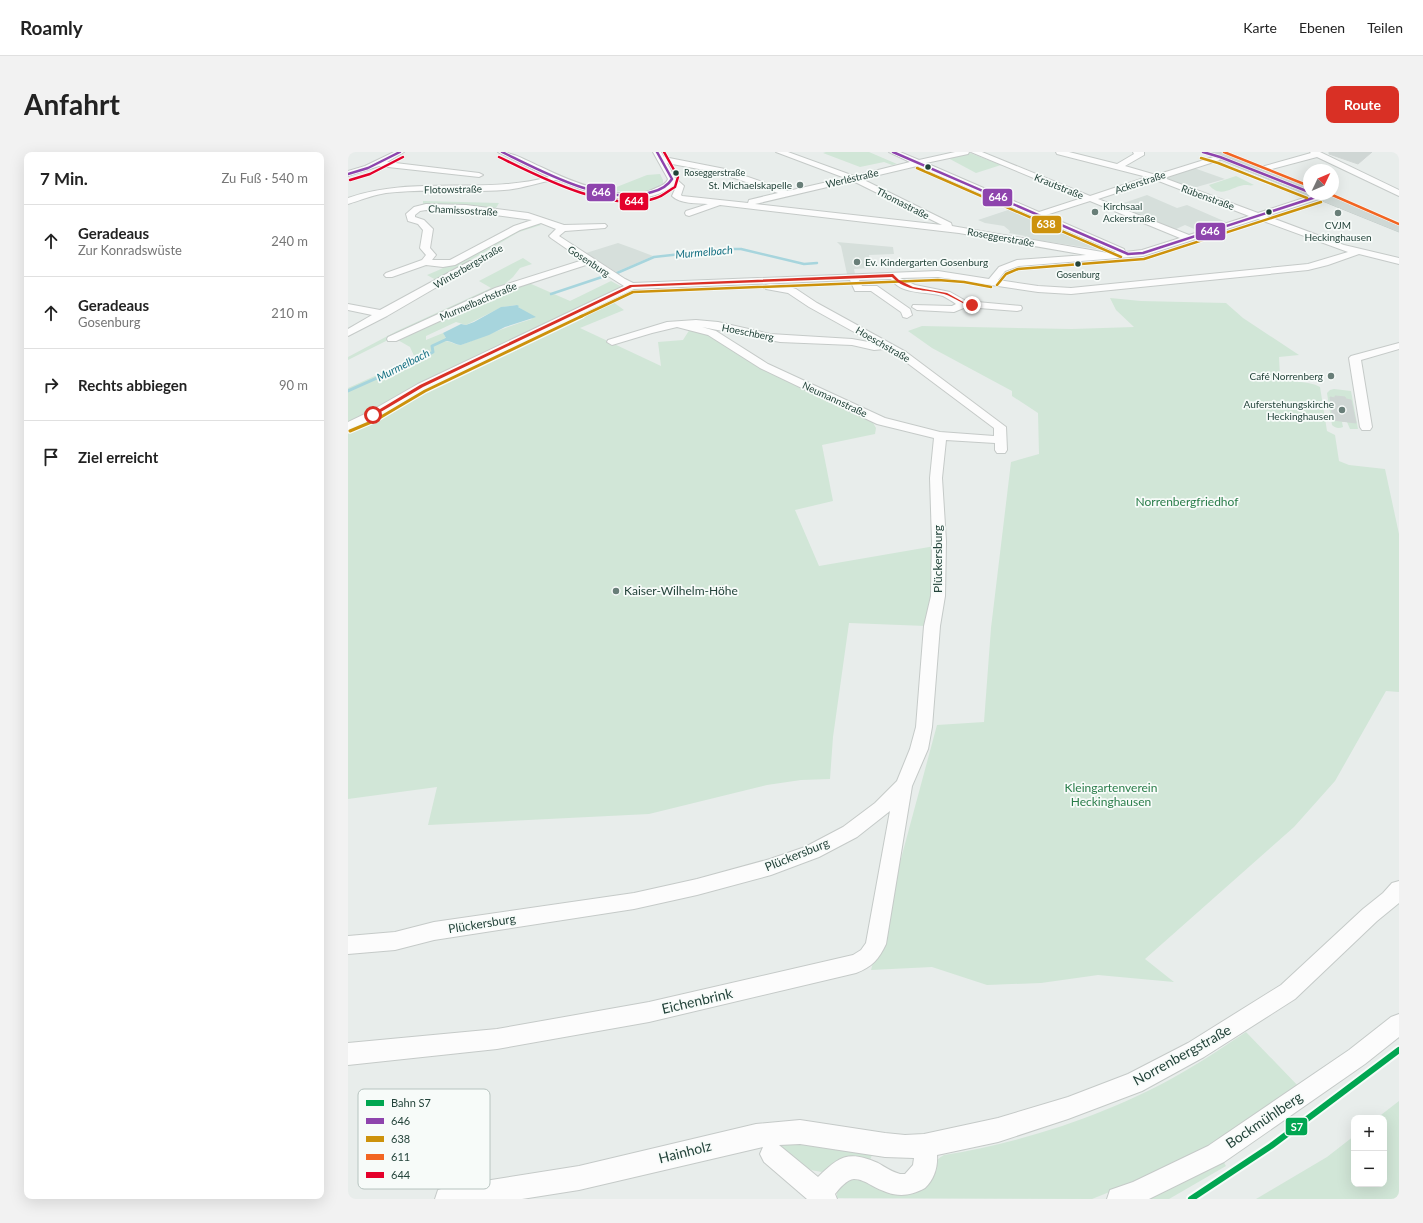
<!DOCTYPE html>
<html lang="de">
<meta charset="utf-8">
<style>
body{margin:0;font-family:Lato,sans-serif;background:#f2f2f2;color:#222}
.controls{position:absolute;right:12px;bottom:12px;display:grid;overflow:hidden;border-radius:8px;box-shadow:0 4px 16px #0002}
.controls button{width:36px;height:36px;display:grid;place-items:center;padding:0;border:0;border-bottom:1px solid #e0e0e0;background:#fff;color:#222;font:20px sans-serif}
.compass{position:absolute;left:955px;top:12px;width:36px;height:36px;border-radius:50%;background:#fff;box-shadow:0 4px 16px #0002;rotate:46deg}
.stop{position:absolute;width:12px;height:12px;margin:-9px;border:3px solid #d93025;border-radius:50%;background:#fff}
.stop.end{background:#d93025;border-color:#fff;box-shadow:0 1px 4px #0008}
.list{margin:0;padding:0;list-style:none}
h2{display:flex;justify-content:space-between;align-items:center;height:52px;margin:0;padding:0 16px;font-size:17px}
h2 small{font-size:13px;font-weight:400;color:#767676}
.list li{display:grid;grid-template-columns:26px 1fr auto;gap:12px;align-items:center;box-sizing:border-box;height:72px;padding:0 16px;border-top:1px solid #e0e0e0}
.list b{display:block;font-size:15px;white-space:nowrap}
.list p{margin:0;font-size:13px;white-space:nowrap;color:#767676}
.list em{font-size:13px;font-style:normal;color:#767676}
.icon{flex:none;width:22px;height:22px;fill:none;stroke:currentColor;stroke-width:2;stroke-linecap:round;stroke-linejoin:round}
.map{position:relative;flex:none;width:1051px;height:1047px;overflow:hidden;border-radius:8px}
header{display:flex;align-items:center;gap:24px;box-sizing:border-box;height:56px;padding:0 20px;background:#fff;border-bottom:1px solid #e0e0e0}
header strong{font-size:19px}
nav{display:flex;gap:22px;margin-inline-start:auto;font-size:14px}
.intro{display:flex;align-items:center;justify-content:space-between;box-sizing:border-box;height:96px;padding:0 24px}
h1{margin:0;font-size:28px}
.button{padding:10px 18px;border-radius:8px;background:#d93025;color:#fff;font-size:14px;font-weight:700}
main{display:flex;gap:24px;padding:0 24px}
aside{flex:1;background:#fff;border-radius:8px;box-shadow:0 4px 16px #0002}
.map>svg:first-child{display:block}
.built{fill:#d6dfdb}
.green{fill:#d1e6d7;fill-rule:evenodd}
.water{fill:#a7d5dd}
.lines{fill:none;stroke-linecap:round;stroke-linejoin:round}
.stream-far1{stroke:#a7d5dd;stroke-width:2.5}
.stream{stroke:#a7d5dd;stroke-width:3}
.building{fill:#cfd6d4;stroke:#d0d6d4}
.minor-casing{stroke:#c5cac8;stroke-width:2}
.major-casing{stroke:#c3ccc9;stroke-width:1}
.minor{fill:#fcfcfc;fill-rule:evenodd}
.major{fill:#cfd8d5;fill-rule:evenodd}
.bus-1-casing{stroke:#f7fbf9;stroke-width:4}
.bus-2-far1-casing{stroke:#f7fbf9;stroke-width:4}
.bus-2-casing{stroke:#f7fbf9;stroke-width:5.5}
.bus-3-casing{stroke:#f7fbf9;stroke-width:4}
.bus-4-casing{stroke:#f7fbf9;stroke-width:4}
.bus-1{stroke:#8e44ad;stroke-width:2.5}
.bus-2-far1{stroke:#cd920c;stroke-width:2.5}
.bus-2{stroke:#cd920c;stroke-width:3}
.bus-3{stroke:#f26522;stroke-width:2.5}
.bus-4{stroke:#e4002b;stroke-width:2.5}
.rail-1-casing{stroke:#f7fbf9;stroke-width:10}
.rail-1{stroke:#00a651;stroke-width:6}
.route{fill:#d93025}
.bus-dot{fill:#23433a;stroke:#f7fbf9;stroke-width:1.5}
.poi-dot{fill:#687e78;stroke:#f7fbf9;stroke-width:1.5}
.labels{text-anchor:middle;stroke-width:3.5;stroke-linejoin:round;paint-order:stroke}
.far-bus-label{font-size:9px;fill:#23433a;stroke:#f7fbf9;text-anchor:start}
.far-street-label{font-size:10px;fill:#23433a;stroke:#f7fbf9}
.far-poi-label{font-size:10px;fill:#23433a;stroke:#f7fbf9;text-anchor:end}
.far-water-label{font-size:11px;font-style:italic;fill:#187284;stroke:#f7fbf9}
.park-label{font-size:12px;fill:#2a7d4a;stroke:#f7fbf9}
.street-label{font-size:12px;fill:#23433a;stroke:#f7fbf9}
.poi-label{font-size:12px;fill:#23433a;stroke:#f7fbf9;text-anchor:start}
.near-street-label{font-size:14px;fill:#23433a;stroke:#f7fbf9}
.key{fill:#f7fbf9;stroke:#b7c4c0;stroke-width:1}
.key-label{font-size:11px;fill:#23433a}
.line-badge{stroke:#f7fbf9;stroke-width:1.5}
.badge-label{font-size:11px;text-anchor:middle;font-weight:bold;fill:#fff}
</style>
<header>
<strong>Roamly</strong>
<nav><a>Karte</a><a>Ebenen</a><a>Teilen</a></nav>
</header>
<div class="intro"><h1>Anfahrt</h1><a class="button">Route</a></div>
<main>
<aside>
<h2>7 Min.<small>Zu Fuß · 540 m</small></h2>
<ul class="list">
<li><svg class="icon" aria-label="ahead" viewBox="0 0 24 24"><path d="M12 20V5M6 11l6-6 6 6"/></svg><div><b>Geradeaus</b><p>Zur Konradswüste</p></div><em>240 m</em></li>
<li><svg class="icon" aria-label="ahead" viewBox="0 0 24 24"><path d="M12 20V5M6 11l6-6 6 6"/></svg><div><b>Geradeaus</b><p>Gosenburg</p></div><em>210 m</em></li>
<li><svg class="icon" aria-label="right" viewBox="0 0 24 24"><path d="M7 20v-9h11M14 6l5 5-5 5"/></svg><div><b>Rechts abbiegen</b></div><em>90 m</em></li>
<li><svg class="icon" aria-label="arrive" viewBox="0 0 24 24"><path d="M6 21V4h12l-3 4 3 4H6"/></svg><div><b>Ziel erreicht</b></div></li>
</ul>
</aside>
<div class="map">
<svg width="1051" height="1047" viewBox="0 0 1051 1047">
<rect width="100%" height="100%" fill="#e8edeb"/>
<!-- built -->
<g class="built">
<polygon points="846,16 877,27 845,36 816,26"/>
<polygon points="799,43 829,56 839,53 878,70 851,79 837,73 826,78 767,54"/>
<polygon points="666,56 760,98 761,99 676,86 677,84 661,81 662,79 656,74 637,71 630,68"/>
<polygon points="489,90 545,95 546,102 521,103 523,116 506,117 507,122 499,122 493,94"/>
<polygon points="270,91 284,96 305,104 268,120 238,101"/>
</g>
<!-- green -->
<g class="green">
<polygon points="478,0 521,0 549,12 544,13 536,10 512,15 475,1"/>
<polygon points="622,1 653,13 628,21 600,6"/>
<path d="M312,22L315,28V31C301,44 278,40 261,38L299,23Z"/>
<path d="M888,24L906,33C902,34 900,33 896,33C883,35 873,47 861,33Z"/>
<polygon points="75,49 151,51 148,56 75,54"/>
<path d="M190,71L193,73L171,80L88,128L79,123C117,108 151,84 190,71Z"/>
<polygon points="175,106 184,112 172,116 165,125 153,135 48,184 0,208 0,205 49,179 143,136 131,129"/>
<path d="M263,129L274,135L261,147L276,158L232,176L313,214L310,190L335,188L342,177L360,182L524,269L528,276L527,282L474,293L485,349L447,358L471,414L587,394L585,433L578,474L501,471L485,585L482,627L453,628L419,633L301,662L80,673L89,635L0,647V236L67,206L62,195L48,187L153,139L181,131L222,149ZM169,153L170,155L178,160L184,167C160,174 137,184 113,193C107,193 103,189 96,189L98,186L95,181L78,188V184L108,170L118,173L154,155Z"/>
<path d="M762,146L793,149L878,151L895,166L951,203L931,205L932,225C945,232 960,228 972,235L979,279L987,283L991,309L1001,313L1037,317L1051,382V540L1038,539L987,629L946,675L797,807L826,830L750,823L693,831L639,833L584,815L523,818L589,573L636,570L643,476L663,310L691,302L690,261L664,244V239L584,196L560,179L574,174L724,177L786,175L768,158Z"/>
<path d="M986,237L1003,239L1010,277H1002L999,270H994L995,275C991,277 987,276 984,273L979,241L982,238Z"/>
<path d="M898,880L953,937L849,1002L789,1029L744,1047L489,1046V1033L509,1025C531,1039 562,1047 578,1027C583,1017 585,1009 596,1003C678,990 769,960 842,916C861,905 879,892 898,880Z"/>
<polygon points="1051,949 1051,1047 908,1047 979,1005 1006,984 1006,1032 1036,1032 1036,966 1029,966"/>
<path d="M444,988L525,1000L521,1011C498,1002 493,1003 474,1020C450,1017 437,1004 420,989Z"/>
<polygon points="875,1009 878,1014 821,1047 789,1047"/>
</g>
<!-- water -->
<path class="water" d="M169,153L171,154L170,155L188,165L157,175L141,183L113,193C106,193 103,188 95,189L98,186L95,181L113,172L118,173L126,170L153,155Z"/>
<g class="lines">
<!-- stream-far1 -->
<g class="stream-far1">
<polyline points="269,121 306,105 378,97 393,97 456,112 469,111"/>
<polyline points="203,142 254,125"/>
</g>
<!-- stream -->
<polyline class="stream" points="0,239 76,205 85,200 84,194 99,187"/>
</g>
<!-- building -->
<g class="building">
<polygon points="981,0 1024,0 1010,12 981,2"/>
<polygon points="987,244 997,245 998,247 1003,248 1008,271 985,268 982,245 987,246"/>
</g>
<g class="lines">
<!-- minor casing -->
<g class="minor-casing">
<g id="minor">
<polygon points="46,0 56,0 39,10 131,21 135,23 131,25 31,14 0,24 0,19 17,14"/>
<path d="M150,0C166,0 179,9 193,15C222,29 277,53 308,36C313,34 318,32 320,27L305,0H313L316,5L377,17L440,39L497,26L428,0H440L506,24L562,10L541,0H552L571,8L607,0H621L620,2L578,11L691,60L734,46L623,0H634L742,44L799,25L709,2L708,0H721L769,12L786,2L785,0H796V3L777,14L808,23L872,3L876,5L875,7L816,26L910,61L968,42H974L975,44L974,46L919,64L996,93L1051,106V112L1011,102L980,113L960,118L723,142L690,140L590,125L552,126L567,133L602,140L618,149L673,154L674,156L673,158L669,159L618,155L606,160L569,158L564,155L565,153L604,154L608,152C604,149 599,146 595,144C578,139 553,143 543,127L511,128L514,134H529L562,157L564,163L559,166L555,165L553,160L523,139H507L502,128L286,137L78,236L29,266L0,278V270L21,260L70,232L276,134L241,112L155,140L48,189H40L39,187L40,185L147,136L235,108L203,86L201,84L208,77L193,71L172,78L107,113L95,115L78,113L44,125H38L36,123L38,121L74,108L78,103L72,96L75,78L70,72L60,69L58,62L66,55L78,52L118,53L180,61L216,73L257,72L259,74L257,76L217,79L211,84L277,127L285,131L590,119L641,127L651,115L669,108L738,103L611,81L372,53L341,64L338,63L337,61L338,59L360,52C349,51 332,52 324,44L328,35L326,33C300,54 262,47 233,37C226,35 214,28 207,28C190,30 174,37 156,38C117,41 77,36 38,41C25,43 13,48 0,52V46C66,23 134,43 201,25ZM319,11L372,21L430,41L401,48L400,51L334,44L333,43L336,34L327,26ZM569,14L768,100L760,101L604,74L603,71L514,27ZM808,28L901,64L841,83L750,47ZM505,29L594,73L407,52ZM742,49L832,86L794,98L777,100L776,97L698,63ZM78,58L118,59L184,68L166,74L102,108H84L88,103L82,96L85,77L76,68L67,65V63L72,59ZM910,67L1000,100L960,112L723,136L690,134L650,128L657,119L671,114L795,104Z"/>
<polygon points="962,0 972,0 1051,38 1051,44 969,5 909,21 905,19 906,17 963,1"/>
<polygon points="122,109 125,110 127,112 125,114 39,164 0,184 0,177 24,163 0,158 0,152 32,158"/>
<path d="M422,132L436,133L448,137L469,151L558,200L658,275L659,298L657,301H649L647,298V291L598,288L594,326L598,389L597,444L592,474L584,575L580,597L564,634L538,792C531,807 524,815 508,821L301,870L149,897L0,913V891L149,877L301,850L505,803L513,798L518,791L542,659L509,685L471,705L423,723L349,743L286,757L86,788L47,798L0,802V784L47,780L86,770L286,741L349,727L422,707L457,695L495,675L527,651L549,629L562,597L568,575L576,474L583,444L584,389L582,326L586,286L529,272L412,216L360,183L329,175L304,181L264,193L259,190L260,188L319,170L348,168L370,170L422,182L504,187L526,191L461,155L440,141L418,137L417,135L418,133ZM354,175L432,190L504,193L526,198L536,197L550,204L646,276V284L592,280L537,266L420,212L368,179Z"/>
<polygon points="1051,191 1051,197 1013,208 1024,275 1022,278 1014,278 1012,275 1001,206 1003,204"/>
<path d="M1051,729V751L1029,769L947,847L856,905L794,939L720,967L650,990L589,1003C590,1015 586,1028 577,1036C557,1047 543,1044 523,1033C518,1030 512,1027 506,1027C499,1027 491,1037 487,1042L489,1047H459L416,1010L412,1002L415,995L231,1038L174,1047H87L90,1038L99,1035L231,1014L408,972L452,968L537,981L557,983L576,982L650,966L720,945L780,922L840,891L933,833L1015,757L1035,741L1044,731ZM452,992L537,1005L566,1006L565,1013L557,1022H552C544,1020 537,1015 530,1011C501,998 491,1004 470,1025L431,993Z"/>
<polygon points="1051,862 1051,885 1017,912 876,1010 801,1047 759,1047 762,1038 785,1030 860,994 1001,898 1043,865"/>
</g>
</g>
<!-- major casing -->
<g class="major-casing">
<polygon id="major" points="857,0 871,0 961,36 961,42 976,42 1051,72 1051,80 858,2"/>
</g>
<!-- minor -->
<use href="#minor" class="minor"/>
<!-- major -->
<use href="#major" class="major"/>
<!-- bus-1 casing -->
<g class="bus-1-casing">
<g id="bus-1">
<path d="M154,0C195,20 258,55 304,40C312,38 319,35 324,27L309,0"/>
<polyline points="545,0 780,102 795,101 971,44"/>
<polyline points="855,0 872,5 961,40"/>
<polyline points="0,22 20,16 52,0"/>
</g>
</g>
<!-- bus-2-far1 casing -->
<g class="bus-2-far1-casing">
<g id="bus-2-far1">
<polyline points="853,6 870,11 959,46"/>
<polyline points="569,16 773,105"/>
<polyline points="649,133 658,122 670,117 796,107 973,50"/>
<polyline points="232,165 285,140 590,128 616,130 643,135"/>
</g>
</g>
<!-- bus-2 casing -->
<g class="bus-2-casing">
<polyline id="bus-2" points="2,279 28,268 77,239 234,164"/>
</g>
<!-- bus-3 casing -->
<g class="bus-3-casing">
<g id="bus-3">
<polyline points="876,0 961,34"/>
<polyline points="982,42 1051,72"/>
</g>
</g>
<!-- bus-4 casing -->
<g class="bus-4-casing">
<g id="bus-4">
<path d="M151,5C192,25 262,62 308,46C315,44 321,38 327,35L330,25L316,0"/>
<polyline points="2,28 22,22 55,5"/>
</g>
</g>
<!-- bus-1 -->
<use href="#bus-1" class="bus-1"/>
<!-- bus-2-far1 -->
<use href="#bus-2-far1" class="bus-2-far1"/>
<!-- bus-2 -->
<use href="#bus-2" class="bus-2"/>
<!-- bus-3 -->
<use href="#bus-3" class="bus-3"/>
<!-- bus-4 -->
<use href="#bus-4" class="bus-4"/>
<!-- rail-1 casing -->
<g class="rail-1-casing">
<polyline id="rail-1" points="843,1047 923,994 1051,898"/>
</g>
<!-- rail-1 -->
<use href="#rail-1" class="rail-1"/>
</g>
<!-- route -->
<path class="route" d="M545,122L551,128L565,135L599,141L617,151L626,153L624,155C614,152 606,145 596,142C577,137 558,140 544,125L284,135L75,235L26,264L22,263L72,233L282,133Z"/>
<!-- markers -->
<g class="bus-dot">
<circle cx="580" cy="15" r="3.5"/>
<circle cx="328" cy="21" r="3.5"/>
<circle cx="921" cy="60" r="3.5"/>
<circle cx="730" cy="112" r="3.5"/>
</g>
<g class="poi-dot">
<circle cx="452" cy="33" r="4"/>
<circle cx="747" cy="60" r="4"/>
<circle cx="990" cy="61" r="4"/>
<circle cx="509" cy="110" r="4"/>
<circle cx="983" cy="224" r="4"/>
<circle cx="994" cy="258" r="4"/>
<circle cx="268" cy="439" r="4"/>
</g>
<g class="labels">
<!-- far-bus labels -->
<g class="far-bus-label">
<text x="336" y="24">Roseggerstraße</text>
<text x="730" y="126" text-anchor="middle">Gosenburg</text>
</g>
<!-- far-street labels -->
<g class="far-street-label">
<text transform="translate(504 26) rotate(-13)" y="4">Werléstraße</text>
<text transform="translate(792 30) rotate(-18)" y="4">Ackerstraße</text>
<text transform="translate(711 34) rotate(22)" y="4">Krautstraße</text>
<text transform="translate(105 37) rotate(-1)" y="4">Flotowstraße</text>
<text transform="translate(860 45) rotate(20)" y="4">Rübenstraße</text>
<text transform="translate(555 51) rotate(27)" y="4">Thomastraße</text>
<text transform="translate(115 58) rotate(3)" y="4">Chamissostraße</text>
<text transform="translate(653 85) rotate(10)" y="4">Roseggerstraße</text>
<text transform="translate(241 109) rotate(33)" y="4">Gosenburg</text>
<text transform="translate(120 114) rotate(-30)" y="4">Winterbergstraße</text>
<text transform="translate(130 149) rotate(-23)" y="4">Murmelbachstraße</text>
<text transform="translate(400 180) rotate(11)" y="4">Hoeschberg</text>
<text transform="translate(535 192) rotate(30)" y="4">Hoeschstraße</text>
<text transform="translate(487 247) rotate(25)" y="4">Neumannstraße</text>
</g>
<!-- far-poi labels -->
<g class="far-poi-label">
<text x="444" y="37">St. Michaelskapelle</text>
<text x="755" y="58" text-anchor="start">Kirchsaal<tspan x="755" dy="12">Ackerstraße</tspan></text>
<text x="990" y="77" text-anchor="middle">CVJM<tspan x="990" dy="12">Heckinghausen</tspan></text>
<text x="517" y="114" text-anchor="start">Ev. Kindergarten Gosenburg</text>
<text x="975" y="228">Café Norrenberg</text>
<text x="986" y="256">Auferstehungskirche<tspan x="986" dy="12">Heckinghausen</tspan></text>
</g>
<!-- far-water labels -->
<g class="far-water-label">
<text transform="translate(356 100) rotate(-5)" y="4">Murmelbach</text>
<text transform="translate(55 213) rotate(-27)" y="4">Murmelbach</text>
</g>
<!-- park labels -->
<g class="park-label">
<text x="839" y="354">Norrenbergfriedhof</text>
<text x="763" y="640">Kleingartenverein<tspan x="763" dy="14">Heckinghausen</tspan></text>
</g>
<!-- street labels -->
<g class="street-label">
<text transform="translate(590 407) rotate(-90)" y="4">Plückersburg</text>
<text transform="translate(449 703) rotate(-22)" y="4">Plückersburg</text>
<text transform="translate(134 772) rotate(-9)" y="4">Plückersburg</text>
</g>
<!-- poi labels -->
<g class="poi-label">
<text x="276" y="443">Kaiser-Wilhelm-Höhe</text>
</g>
<!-- near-street labels -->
<g class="near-street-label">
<text transform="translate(349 849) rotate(-13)" y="5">Eichenbrink</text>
<text transform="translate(834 903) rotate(-29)" y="5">Norrenbergstraße</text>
<text transform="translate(916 968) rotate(-34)" y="5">Bockmühlberg</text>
<text transform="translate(337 1000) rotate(-14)" y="5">Hainholz</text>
</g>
</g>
<!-- legend -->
<rect x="10" y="937" width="132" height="100" rx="6" class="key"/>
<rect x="18" y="948" width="18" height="6" fill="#00a651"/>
<rect x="18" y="966" width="18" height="6" fill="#8e44ad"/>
<rect x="18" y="984" width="18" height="6" fill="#cd920c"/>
<rect x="18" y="1002" width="18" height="6" fill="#f26522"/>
<rect x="18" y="1020" width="18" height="6" fill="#e4002b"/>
<g class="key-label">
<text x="43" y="955">Bahn S7</text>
<text x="43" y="973">646</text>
<text x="43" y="991">638</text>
<text x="43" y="1009">611</text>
<text x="43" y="1027">644</text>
</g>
<g class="line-badge">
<rect x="238" y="31" width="30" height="19" rx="4" fill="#8e44ad"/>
<rect x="634" y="36" width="31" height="19" rx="4" fill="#8e44ad"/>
<rect x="271" y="40" width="30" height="19" rx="4" fill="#e4002b"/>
<rect x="683" y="63" width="31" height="19" rx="4" fill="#cd920c"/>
<rect x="847" y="70" width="31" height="19" rx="4" fill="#8e44ad"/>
<rect x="937" y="965" width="23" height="19" rx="4" fill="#00a651"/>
</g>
<g class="badge-label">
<text x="253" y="44">646</text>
<text x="650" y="49">646</text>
<text x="286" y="53">644</text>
<text x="698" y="76">638</text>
<text x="862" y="83">646</text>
<text x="949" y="979">S7</text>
</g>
</svg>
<div class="controls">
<button>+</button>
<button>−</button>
</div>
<svg class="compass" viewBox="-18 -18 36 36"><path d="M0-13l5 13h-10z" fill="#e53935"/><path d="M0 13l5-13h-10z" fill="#767676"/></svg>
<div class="stop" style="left:25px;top:263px"></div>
<div class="stop end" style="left:624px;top:153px"></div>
</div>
</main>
